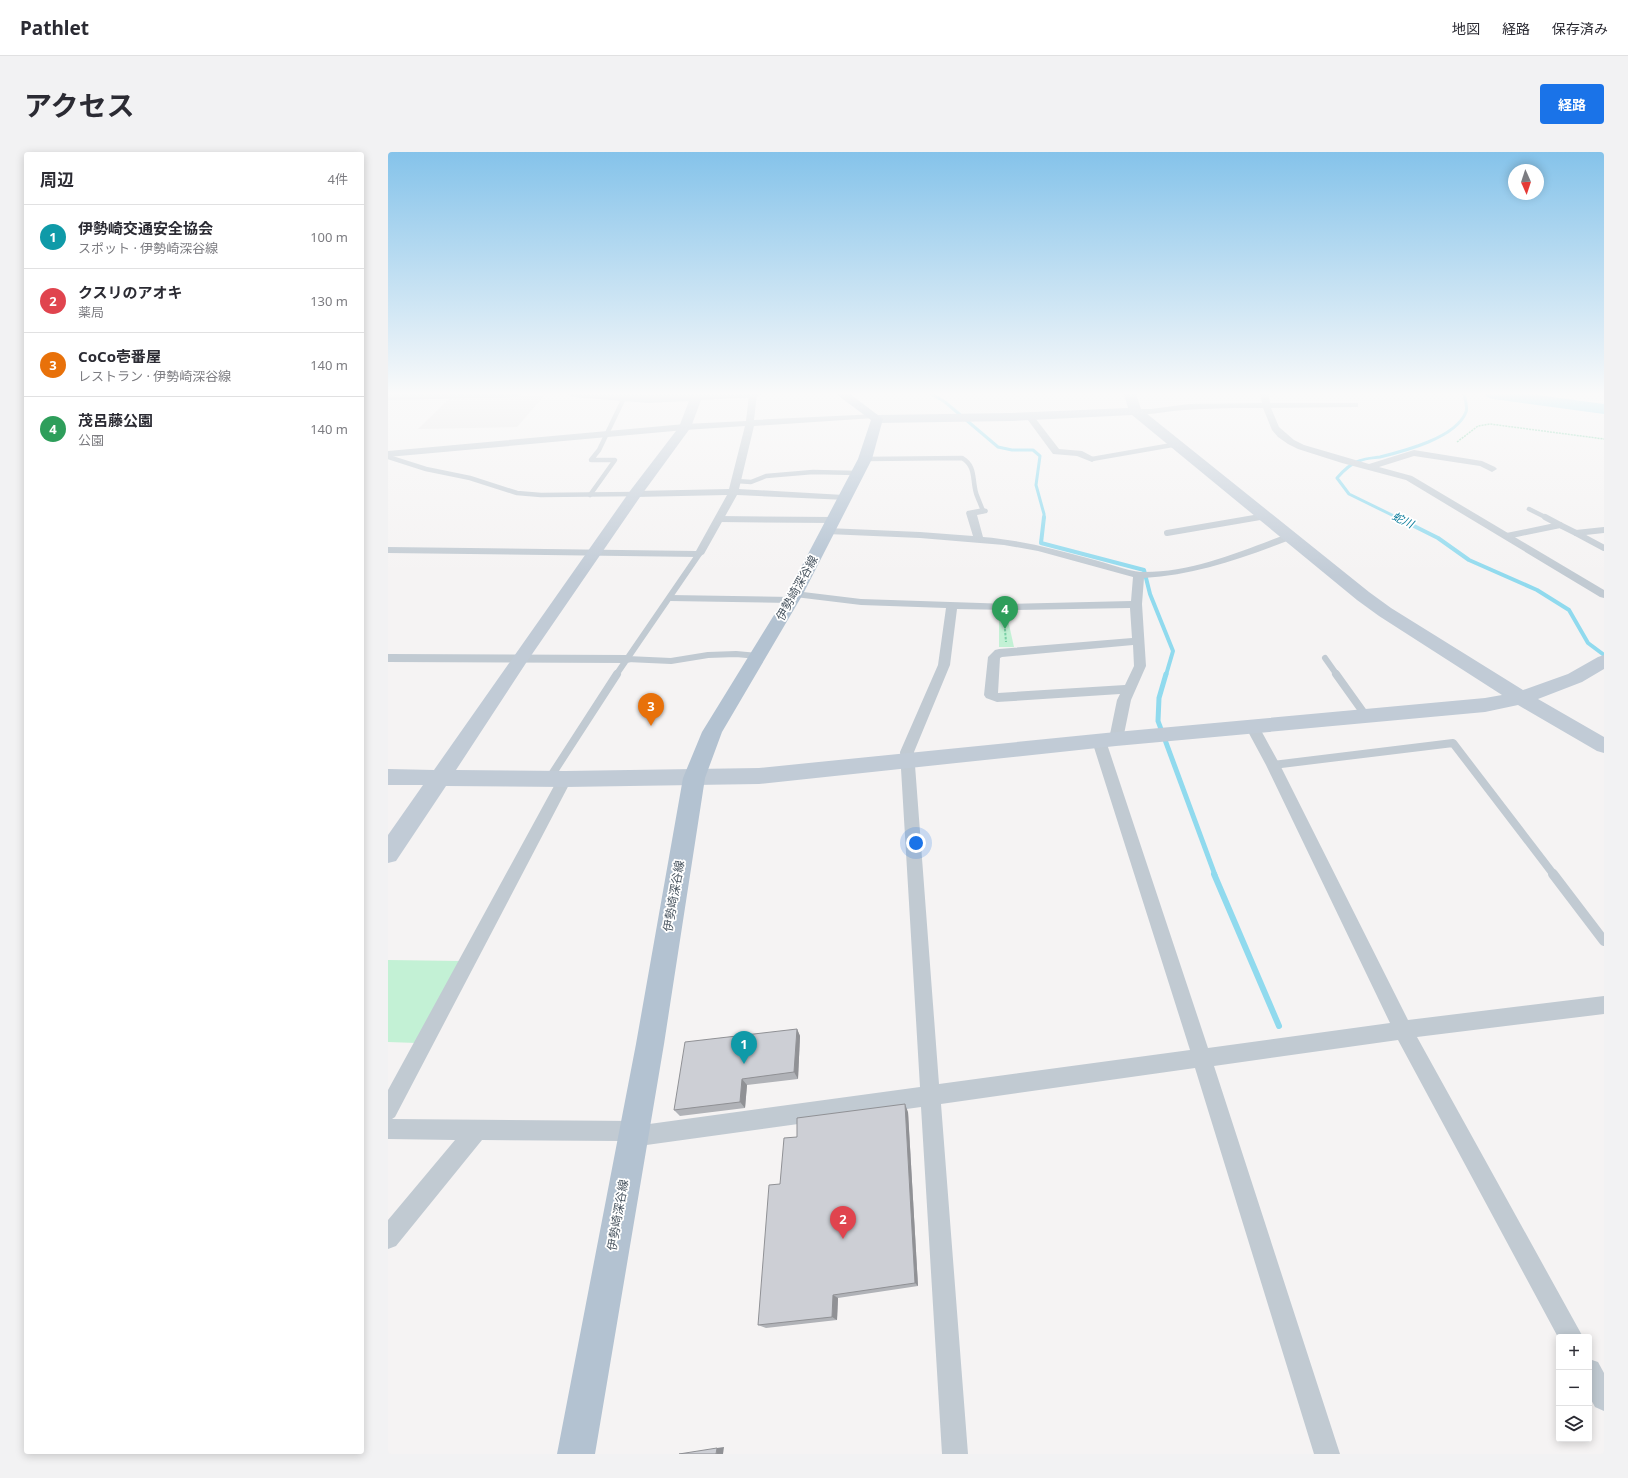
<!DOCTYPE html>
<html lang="ja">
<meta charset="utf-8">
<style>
body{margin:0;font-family:"Noto Sans","Noto Sans JP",sans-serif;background:#f2f2f3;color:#2b2b33}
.controls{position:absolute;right:12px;bottom:12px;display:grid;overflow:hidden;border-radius:4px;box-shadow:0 2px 10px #0003}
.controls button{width:36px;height:36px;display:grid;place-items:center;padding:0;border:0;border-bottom:1px solid #e1e1e2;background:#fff;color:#2b2b33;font:20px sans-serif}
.compass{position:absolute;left:1120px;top:12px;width:36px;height:36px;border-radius:50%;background:#fff;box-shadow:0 2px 10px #0003;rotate:177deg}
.you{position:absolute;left:528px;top:691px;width:14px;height:14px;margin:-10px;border:3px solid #fff;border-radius:50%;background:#1a73e8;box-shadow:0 0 0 6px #1a73e833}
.badge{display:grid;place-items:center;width:26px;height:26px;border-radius:50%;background:#1a73e8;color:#fff;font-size:13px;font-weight:700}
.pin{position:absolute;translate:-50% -33px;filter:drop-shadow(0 1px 2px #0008)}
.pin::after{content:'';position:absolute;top:21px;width:14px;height:12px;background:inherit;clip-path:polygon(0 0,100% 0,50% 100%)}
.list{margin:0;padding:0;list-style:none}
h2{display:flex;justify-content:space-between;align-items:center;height:52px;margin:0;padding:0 16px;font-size:17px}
h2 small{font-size:13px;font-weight:400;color:#7c7c81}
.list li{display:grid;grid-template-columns:26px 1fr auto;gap:12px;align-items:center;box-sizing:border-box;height:64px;padding:0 16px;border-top:1px solid #e1e1e2}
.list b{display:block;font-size:15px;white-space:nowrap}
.list p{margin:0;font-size:13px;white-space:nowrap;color:#7c7c81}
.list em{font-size:13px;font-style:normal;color:#7c7c81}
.icon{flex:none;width:22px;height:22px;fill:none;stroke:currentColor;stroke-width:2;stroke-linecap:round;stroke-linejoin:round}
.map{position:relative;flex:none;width:1216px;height:1302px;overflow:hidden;border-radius:4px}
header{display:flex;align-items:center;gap:24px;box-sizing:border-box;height:56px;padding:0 20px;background:#fff;border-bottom:1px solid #e1e1e2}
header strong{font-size:19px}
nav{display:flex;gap:22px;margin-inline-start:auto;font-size:14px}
.intro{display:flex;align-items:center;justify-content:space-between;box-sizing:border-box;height:96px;padding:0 24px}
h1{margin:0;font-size:28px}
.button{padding:10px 18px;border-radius:4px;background:#1a73e8;color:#fff;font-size:14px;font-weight:700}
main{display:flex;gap:24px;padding:0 24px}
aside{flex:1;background:#fff;border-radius:4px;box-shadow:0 2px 10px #0003}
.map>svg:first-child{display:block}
.education{fill:#e6e4e5}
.green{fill:#c3f1d5}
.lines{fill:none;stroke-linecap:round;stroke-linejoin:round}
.stream-far3{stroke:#90daee;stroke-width:3}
.stream-far2{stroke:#90daee;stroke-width:4}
.stream-far1{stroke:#90daee;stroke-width:5}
.stream{stroke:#90daee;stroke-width:6}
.river{fill:#90daee;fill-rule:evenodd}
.path-far1{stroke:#7ad0a6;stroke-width:1.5;stroke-dasharray:2 1;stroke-linecap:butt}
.path{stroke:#7ad0a6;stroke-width:2;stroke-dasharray:2.5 1.5;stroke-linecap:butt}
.lane-far3{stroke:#c1cad2;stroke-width:4.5}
.lane-far2{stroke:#c1cad2;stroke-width:6}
.lane-far1{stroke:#c1cad2;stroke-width:8}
.lane{stroke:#c1cad2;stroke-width:10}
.street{fill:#c1cad2;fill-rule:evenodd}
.secondary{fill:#c1cbd6;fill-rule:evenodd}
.primary{fill:#b3c2d1;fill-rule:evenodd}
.wall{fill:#b0b2b7}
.shaded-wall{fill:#909195}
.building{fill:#cdcfd5;stroke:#909195}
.labels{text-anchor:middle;stroke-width:3.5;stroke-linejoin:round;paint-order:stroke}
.far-water-label{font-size:11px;font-style:italic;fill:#0c7c9b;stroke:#fff}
.street-label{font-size:12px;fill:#4a5661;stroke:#fff}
</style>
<header>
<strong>Pathlet</strong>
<nav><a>地図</a><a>経路</a><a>保存済み</a></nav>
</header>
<div class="intro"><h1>アクセス</h1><a class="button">経路</a></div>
<main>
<aside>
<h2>周辺<small>4件</small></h2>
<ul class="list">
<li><span class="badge" style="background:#0f9aa8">1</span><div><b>伊勢崎交通安全協会</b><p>スポット · 伊勢崎深谷線</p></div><em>100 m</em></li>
<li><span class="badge" style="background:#e0444e">2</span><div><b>クスリのアオキ</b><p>薬局</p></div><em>130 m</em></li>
<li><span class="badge" style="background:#e8710a">3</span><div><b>CoCo壱番屋</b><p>レストラン · 伊勢崎深谷線</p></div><em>140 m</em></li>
<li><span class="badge" style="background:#2e9e5b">4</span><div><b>茂呂藤公園</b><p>公園</p></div><em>140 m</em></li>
</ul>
</aside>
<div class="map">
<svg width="1216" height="1302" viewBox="0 0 1216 1302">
<rect width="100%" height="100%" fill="#f5f3f3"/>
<!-- education -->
<polygon class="education" points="156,244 129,275 30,277 62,246"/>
<!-- green -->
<g class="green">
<polygon points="611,458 618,459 626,495 611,495"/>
<polygon points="0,808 73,809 29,891 0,890"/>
</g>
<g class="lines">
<!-- stream-far3 -->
<g class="stream-far3">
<polyline points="544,242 557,250 610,295 624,298 645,298 652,304 648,333 656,362 656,366"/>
<path d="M1010,366L961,342L949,326C955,319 962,312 971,309C978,306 985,306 992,305C1016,299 1068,286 1078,260C1080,255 1077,248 1076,242"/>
</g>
<!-- stream-far2 -->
<g class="stream-far2">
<polyline points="656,365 653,391 756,418 762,442 785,499 778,523"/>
<polyline points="1008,365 1050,386 1081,408 1149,438 1181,458 1200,491 1216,503"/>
</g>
<!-- stream-far1 -->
<polyline class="stream-far1" points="778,522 771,546 770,569 827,723"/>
<!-- stream -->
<polyline class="stream" points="826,722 891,874"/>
<!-- river -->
<polygon class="river" points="1097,242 1142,242 1216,252 1216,262 1105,247 1099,245"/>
<!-- path-far1 -->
<polyline class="path-far1" points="1069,290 1090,274 1102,272 1216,287"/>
<!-- path -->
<polyline class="path" points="616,465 618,490"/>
<!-- lane-far3 -->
<g class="lane-far3">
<polyline points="0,305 38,317 82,326 129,341 153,343 247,342"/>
<path d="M477,307L574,306C588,314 584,327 588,341C590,347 593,353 595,359"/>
<polyline points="704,307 790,292"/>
<polyline points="348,329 363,330 378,324 425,320 469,321"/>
<polyline points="202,343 227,308 203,308 211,298 236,246"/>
<polyline points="1141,357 1159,366"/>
<polyline points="866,366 878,364"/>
</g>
<!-- lane-far2 -->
<g class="lane-far2">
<polyline points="1157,365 1172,373"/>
<polyline points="331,367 445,368"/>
<polyline points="779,381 872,365"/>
<polyline points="1188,381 1216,396"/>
<polyline points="1119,384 1172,373 1188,381 1216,378"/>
<polyline points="282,446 404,448"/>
<polyline points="937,506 949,523"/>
<polyline points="239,507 283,509 320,503 348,502 370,504"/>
<polyline points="228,523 311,402"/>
</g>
<!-- lane-far1 -->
<g class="lane-far1">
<polyline points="948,522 978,564"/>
<polyline points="885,613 1065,591 1166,723"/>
<polyline points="161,627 229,522"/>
</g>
<!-- lane -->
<polyline class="lane" points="1165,722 1216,789"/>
<!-- street -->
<g class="street">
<polygon points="361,242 369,242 366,268 489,262 490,264 489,266 486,266 366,274 351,337 456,343 461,346 459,348 349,343 316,402 311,405 0,401 0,395 308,399 339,343 247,345 242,342 247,339 341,337 357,274 297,278 0,305 0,299 297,272 358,269"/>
<path d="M872,242H880L882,251H970V255H967L883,256L891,275L906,288L916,293L981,312L1026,298L1094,309L1107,315L1109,317L1104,320L1092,314L1026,304L991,315L1024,324L1216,438V446L1212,445L1018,328L954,311L910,297L900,292L890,285L884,278L875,256C840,256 805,256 770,261C762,262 749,264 743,259L747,257H763L801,252L874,251Z"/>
<polygon points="638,262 644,262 671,297 694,299 709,307 704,310 689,304 665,302 637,264"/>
<path d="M595,356L599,357L600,359L599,361L589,363L595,385C632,388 667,397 703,407C717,410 739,419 753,420C803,421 854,399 899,382L903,381L908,384L907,386C858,405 809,423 756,426L754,452L758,514L743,548L735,587L733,590L728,592L723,590L721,587L729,548L732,542L609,550L598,546L596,543L600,505L607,498L611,497L744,486L742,456L622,458L569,457L562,513L526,600L551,932L802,898L704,589L706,586L711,584L716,586L718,589L820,896L1002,871L878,613L857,574L859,571L864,569L869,571L892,613L1020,868L1216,844V862L1029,885L1195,1185H1171V1187L1010,888L826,914L952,1302H926L807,916L553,952L580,1302H554L533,955L244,995L237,992L235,989L94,988L8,1094L0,1097V1068L67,988L0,987V938L172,623L177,622L182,623L184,627L7,965L4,967L246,969L254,973L532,935L512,600L550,513L558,456L473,453L407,445L403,444L401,442L403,440L407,439L473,447L622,452L743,449L745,425L650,399L616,393L532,386L439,382L434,379L439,376L532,380L585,384L578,361L579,359ZM745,493L746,514L737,533L610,541L612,506L614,505Z"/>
<polygon points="0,502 239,503 243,504 245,507 243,510 239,511 0,510"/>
<polygon points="1201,1207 1210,1210 1216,1221 1216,1259 1207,1255 1201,1244"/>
</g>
<!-- secondary -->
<g class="secondary">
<polygon points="0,242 136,242 130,245 0,248"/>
<polygon points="179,242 260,243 373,242 367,245 313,248 303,275 252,345 138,511 68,618 177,619 371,616 728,580 1097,546 1114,543 991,464 969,448 744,263 624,269 489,271 485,270 483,267 485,264 489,263 624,261 740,256 736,242 748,242 753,257 981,440 1003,456 1135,538 1180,522 1210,505 1216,503 1216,517 1194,530 1150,547 1216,585 1216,601 1209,599 1130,553 1097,560 728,594 371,632 177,635 58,634 8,709 0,711 0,683 35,633 0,633 0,617 46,618 242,339 291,275 301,249 260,251 185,245"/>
</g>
<!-- primary -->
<polygon class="primary" points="448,242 462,242 495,267 484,307 415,442 334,580 317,626 276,892 207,1302 169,1302 248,892 295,626 314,580 399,442 470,307 483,268"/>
</g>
<!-- wall -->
<g class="wall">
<polygon points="409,877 412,884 410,927 359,933 357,956 292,964 286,958"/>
<polygon points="520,960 530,1134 450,1146 449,1168 378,1176 370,1173 392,1032 409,985"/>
</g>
<!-- shaded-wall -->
<g class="shaded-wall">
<polygon points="409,877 412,884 410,927 406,920"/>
<polygon points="354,927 359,933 357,956 352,950"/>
<polygon points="517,952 520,960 530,1134 527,1131"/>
<polygon points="445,1143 450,1146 449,1168 444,1165"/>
<polygon points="336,1295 335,1302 328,1302 329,1296"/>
</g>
<!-- building -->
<g class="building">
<polygon points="409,877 406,920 354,927 352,950 286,958 297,890"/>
<polygon points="517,952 527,1131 445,1143 444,1165 370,1173 381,1033 392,1032 396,986 409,985 409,966"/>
<polygon points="329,1296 328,1302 291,1302"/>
</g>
<!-- sky -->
<linearGradient id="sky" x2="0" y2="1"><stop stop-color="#85c3ea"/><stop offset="0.57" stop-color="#fafafa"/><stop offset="1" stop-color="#fafafa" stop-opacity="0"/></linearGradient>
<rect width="1216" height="424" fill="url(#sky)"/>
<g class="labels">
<!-- far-water labels -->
<g class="far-water-label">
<text transform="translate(1015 368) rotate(26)" y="4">蛇川</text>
</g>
<!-- street labels -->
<g class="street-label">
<text transform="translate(409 436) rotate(-61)" y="4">伊勢崎深谷線</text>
<text transform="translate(286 744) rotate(-80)" y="4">伊勢崎深谷線</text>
<text transform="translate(230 1063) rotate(-80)" y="4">伊勢崎深谷線</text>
</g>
</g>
</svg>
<div class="controls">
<button>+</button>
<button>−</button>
<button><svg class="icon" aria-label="layers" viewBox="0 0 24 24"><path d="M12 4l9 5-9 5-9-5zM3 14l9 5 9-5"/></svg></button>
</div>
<svg class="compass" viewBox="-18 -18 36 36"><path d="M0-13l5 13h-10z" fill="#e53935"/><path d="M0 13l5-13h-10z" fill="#7c7c81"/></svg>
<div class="you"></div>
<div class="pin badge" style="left:356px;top:912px;background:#0f9aa8">1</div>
<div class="pin badge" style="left:455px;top:1087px;background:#e0444e">2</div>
<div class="pin badge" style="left:263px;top:574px;background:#e8710a">3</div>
<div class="pin badge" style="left:617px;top:477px;background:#2e9e5b">4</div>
</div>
</main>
